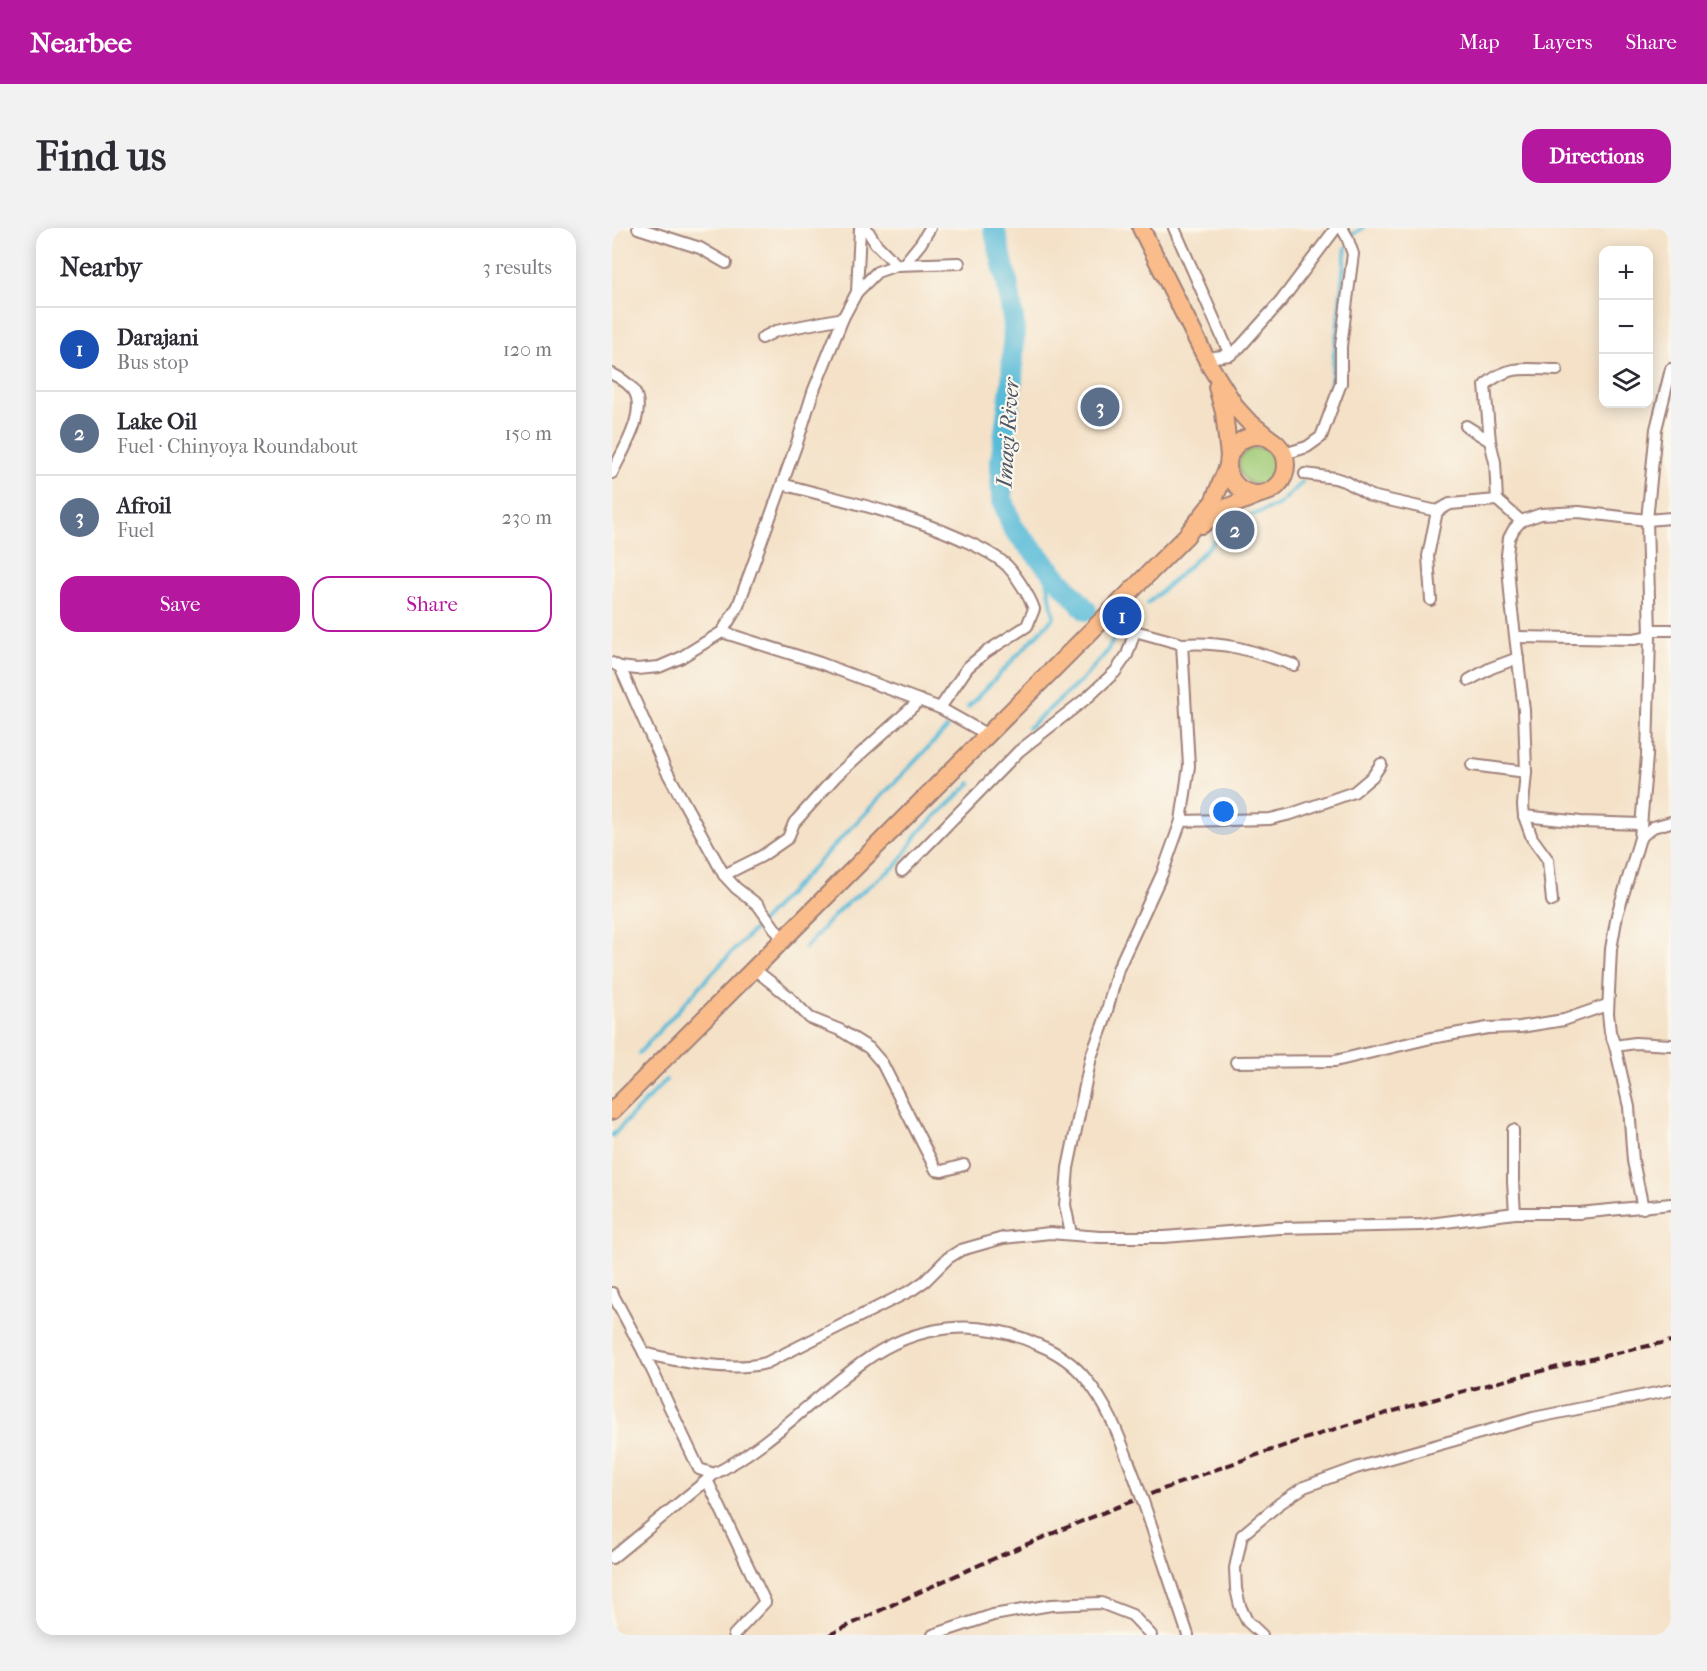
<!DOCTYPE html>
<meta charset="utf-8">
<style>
body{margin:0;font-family:"IM FELL French Canon",serif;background:#f2f2f3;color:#2b2b33}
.controls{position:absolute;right:18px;top:18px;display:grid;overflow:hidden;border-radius:12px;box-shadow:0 3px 15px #0003}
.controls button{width:54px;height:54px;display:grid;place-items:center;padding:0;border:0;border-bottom:2px solid #e1e1e2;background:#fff;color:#2b2b33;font:30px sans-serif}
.you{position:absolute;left:612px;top:584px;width:21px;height:21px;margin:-15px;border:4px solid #fff;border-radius:50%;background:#1a73e8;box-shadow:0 0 0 9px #1a73e833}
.badge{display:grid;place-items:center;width:39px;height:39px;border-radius:50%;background:#b5179e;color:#fff;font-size:20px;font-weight:700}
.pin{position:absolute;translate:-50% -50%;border:3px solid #fff;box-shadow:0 2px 6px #0006}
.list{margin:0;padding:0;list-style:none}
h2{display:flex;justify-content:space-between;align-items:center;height:78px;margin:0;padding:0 24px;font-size:26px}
h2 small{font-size:20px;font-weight:400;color:#7c7c81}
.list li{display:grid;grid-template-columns:39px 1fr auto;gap:18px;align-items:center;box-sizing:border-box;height:84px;padding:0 24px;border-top:2px solid #e1e1e2}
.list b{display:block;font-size:22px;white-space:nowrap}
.list p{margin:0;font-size:20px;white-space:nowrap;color:#7c7c81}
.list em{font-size:20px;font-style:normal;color:#7c7c81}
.actions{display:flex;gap:12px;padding:18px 24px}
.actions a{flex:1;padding:14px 0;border:2px solid #b5179e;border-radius:18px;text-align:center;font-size:21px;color:#b5179e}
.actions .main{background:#b5179e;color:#fff}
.icon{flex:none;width:33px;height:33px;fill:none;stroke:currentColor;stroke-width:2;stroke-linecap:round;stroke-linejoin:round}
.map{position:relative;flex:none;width:1059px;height:1407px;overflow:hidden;border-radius:18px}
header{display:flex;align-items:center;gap:36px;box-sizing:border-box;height:84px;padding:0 30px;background:#b5179e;color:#fff}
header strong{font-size:28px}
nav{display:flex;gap:33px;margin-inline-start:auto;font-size:21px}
.intro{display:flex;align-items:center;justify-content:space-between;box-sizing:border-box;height:144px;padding:0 36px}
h1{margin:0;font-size:42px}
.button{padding:15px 27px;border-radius:18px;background:#b5179e;color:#fff;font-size:21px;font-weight:700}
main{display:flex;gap:36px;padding:0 36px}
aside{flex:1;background:#fff;border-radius:18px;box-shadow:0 3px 15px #0003}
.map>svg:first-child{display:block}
.green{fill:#a2cc78;stroke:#767652;stroke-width:1.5}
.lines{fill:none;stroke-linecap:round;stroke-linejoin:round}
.stream{stroke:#59bbd8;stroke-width:4}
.river{stroke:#59bbd8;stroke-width:22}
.minor-casing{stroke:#9f8079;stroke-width:14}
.trunk-casing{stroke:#9f8079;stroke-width:20}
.minor{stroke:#fff;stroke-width:10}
.trunk{stroke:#f9bc8a;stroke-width:16}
.rail{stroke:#4a1f2b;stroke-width:4;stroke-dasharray:9 4.5;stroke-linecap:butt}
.minor-bridge-casing{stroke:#9f8079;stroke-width:14;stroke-linecap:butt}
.minor-bridge{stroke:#fff;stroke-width:10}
.labels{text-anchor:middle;stroke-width:4.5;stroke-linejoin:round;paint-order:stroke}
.water-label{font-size:22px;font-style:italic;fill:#4f5668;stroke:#fbf7ec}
</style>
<header>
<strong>Nearbee</strong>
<nav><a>Map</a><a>Layers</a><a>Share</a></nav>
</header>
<div class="intro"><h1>Find us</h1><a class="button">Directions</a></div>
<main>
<aside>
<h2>Nearby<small>3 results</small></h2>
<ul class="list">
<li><span class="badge" style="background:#1a4fb4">1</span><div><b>Darajani</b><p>Bus stop</p></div><em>120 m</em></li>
<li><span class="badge" style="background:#5c6f8a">2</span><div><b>Lake Oil</b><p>Fuel · Chinyoya Roundabout</p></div><em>150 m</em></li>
<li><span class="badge" style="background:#5c6f8a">3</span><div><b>Afroil</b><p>Fuel</p></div><em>230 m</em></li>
</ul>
<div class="actions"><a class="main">Save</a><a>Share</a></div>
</aside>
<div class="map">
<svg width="1059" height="1407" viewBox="0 0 1059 1407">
<rect width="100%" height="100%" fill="#fbf7ec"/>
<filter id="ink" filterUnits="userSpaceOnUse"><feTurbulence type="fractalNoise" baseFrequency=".0167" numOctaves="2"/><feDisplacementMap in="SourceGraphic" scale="12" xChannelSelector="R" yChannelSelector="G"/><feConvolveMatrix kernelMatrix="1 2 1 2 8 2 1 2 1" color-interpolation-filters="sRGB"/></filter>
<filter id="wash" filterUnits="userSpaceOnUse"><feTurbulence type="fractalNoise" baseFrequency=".008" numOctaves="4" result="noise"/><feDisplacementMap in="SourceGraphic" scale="24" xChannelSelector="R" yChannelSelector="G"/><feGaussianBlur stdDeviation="1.35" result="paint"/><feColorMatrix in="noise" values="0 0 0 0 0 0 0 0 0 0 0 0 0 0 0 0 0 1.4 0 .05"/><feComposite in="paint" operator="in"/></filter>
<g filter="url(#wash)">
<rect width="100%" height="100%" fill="#f4e1c7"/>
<!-- green -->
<circle class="green" cx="645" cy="238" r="18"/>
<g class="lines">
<!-- stream -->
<g class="stream">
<polyline points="736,9 751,0"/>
<polyline points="710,192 718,165 734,19"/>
<polyline points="535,376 575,340 621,295 668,276 690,254"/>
<polyline points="356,479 442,389 435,352 441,347"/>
<polyline points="416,500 469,453 494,425 504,407 511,403"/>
<polyline points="193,720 229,680 286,636 307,604 359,555"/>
<polyline points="27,825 103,742 335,500"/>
<polyline points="0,908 54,852"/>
</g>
<!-- river -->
<polyline class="river" points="382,0 395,53 402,97 400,153 389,233 390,270 401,300 474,382"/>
</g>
</g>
<g filter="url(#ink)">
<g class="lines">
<!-- minor casing -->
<g class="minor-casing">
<g id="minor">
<polyline points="26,0 88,20 114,35"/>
<polyline points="254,0 264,16 285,37"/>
<polyline points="562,0 618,127"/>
<polyline points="292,36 309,15 318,0"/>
<polyline points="245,64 248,0"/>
<polyline points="150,110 164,103 231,90"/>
<polyline points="595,130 618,127 628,119 669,73 724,0"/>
<path d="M0,146C7,149 14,154 20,160C38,181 10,224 0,245"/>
<polyline points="854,198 878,213 883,234 885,272 909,293"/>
<path d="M878,213L873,157C897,136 915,141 945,142"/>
<polyline points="672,226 695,219 709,209 729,155 729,118 741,26 735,9 730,0"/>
<polyline points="693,246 723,250 735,254 759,268 825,283"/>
<path d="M170,256C229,272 291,285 347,310C362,317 379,324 392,335C402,343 418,369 422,381L415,398L374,424L356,439L328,480"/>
<polyline points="819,372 816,328 825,283 838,276 885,272"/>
<polyline points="1038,402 1059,402"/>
<polyline points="110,404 208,435 328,480 376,507"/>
<polyline points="904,409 1022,411 1038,408"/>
<path d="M570,416C615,413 640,423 682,437"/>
<polyline points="0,435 8,439 25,441 47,439 68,430 110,404 126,378 185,215 201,164 231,90 245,64 265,44 285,37 347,35"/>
<polyline points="8,439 54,542 112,647 124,660 146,677 171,712"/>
<polyline points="857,452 879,440 906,430"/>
<polyline points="860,537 914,544"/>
<polyline points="912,588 969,594 1029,596"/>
<polyline points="569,593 658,591 679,586 742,564 761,548 769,536"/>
<polyline points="1028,610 1035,528 1038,408 1035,292 1044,201 1059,141"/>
<polyline points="290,643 407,523 476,469 503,444 515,427 523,403 501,382"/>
<polyline points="112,647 150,628 176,610 182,595 224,548 308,472"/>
<polyline points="940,673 936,632 920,610 912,588 911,577 914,544 912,482 899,375 895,327 897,310 902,301 909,293 929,286 967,284 1035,292 1059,290"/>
<polyline points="142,741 175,767 198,790 228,802 257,820 270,835 324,942 330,943 352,937"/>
<polyline points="1003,818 1023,815 1059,817"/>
<polyline points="624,834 723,833 819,810 876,800 908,799 952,792 995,777"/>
<polyline points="901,902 901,954 903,985"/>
<polyline points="1031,980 1021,933 1017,879 1003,818 998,804 996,785 999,721 1005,687 1028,610 1041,599 1059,594"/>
<polyline points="459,1006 453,977 456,940 479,829 492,794 506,741 550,646 569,593 577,538 570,416 523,403"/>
<path d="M0,1065L32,1125L87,1241L102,1246C157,1218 201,1170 251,1134C305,1095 367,1089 427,1117C444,1124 462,1136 474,1151C499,1181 510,1217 524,1253"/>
<path d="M32,1125C66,1134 121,1144 154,1135L300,1062L313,1053L336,1030L349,1022L391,1010L438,1005L488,1009H552L668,1000L810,997L903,985H967L1059,976"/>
<polyline points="95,1252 153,1374 122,1407"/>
<polyline points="535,1285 576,1407"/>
<polyline points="0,1330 100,1248"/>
<polyline points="321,1407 381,1387 439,1377 489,1375 520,1387 539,1407"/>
<polyline points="650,1407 635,1393 628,1378 624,1361 623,1340 630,1307 667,1276 692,1259 744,1240 921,1190 1059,1162"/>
</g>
</g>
<!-- trunk casing -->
<g class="trunk-casing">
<g id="trunk">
<polyline points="529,0 598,138 625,181 635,192 662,214"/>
<polyline points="605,159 612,184 617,228"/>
<circle cx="645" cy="237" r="29"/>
<polyline points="590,297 611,281 648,266"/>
<polyline points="0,883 574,308 601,274 616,238"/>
</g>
</g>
<!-- minor -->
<use href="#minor" class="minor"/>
<!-- trunk -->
<use href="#trunk" class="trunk"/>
<!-- rail -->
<path class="rail" d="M217,1407C379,1328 545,1258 717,1203C829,1167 944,1138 1059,1113"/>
<!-- minor-bridge casing -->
<g class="minor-bridge-casing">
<polyline id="minor-bridge" points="524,1253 535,1285"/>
</g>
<!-- minor-bridge -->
<use href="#minor-bridge" class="minor-bridge"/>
</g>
</g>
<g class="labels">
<!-- water labels -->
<g class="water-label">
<text transform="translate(395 205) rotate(-86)" y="8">Imagi River</text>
</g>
</g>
</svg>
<div class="controls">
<button>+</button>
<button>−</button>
<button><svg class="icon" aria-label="layers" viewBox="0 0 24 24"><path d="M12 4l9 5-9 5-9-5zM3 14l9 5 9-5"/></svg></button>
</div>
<div class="you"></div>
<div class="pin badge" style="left:510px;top:388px;background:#1a4fb4">1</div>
<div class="pin badge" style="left:623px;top:302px;background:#5c6f8a">2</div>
<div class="pin badge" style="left:488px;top:179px;background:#5c6f8a">3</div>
</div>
</main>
